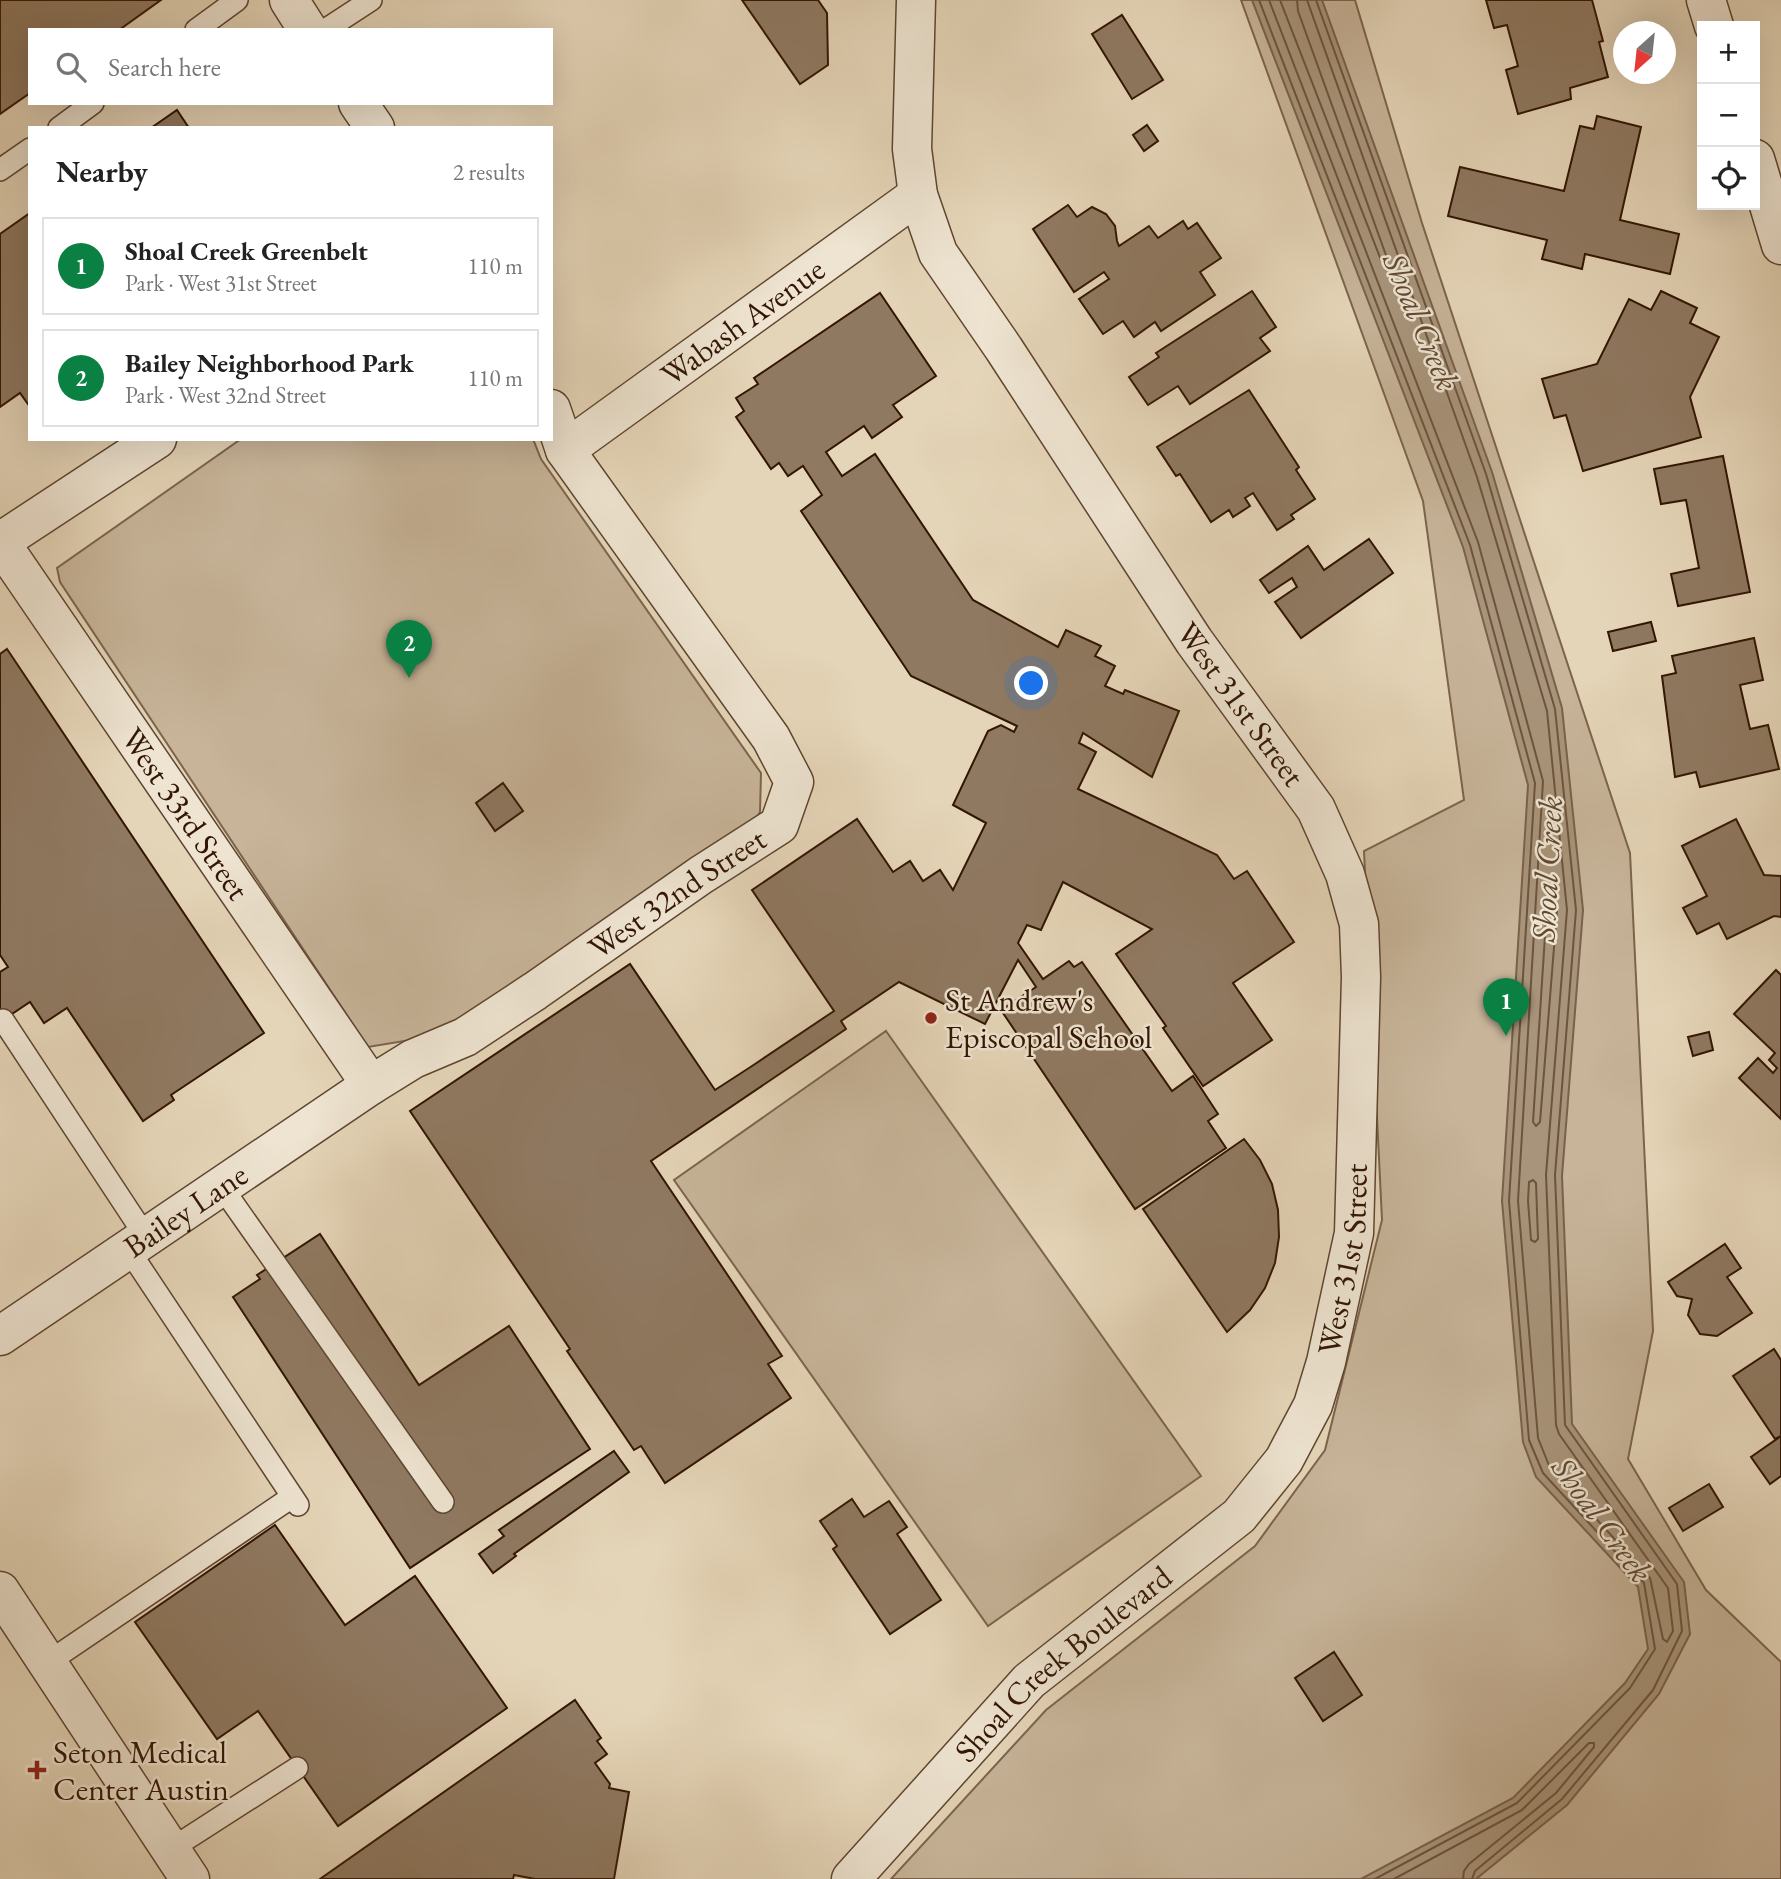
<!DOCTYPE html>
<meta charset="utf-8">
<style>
body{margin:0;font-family:"EB Garamond",serif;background:#f2f2f2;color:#222}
.controls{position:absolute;right:21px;top:21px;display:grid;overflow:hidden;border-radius:0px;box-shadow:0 7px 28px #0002}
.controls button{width:63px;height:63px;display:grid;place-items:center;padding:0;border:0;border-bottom:2px solid #e0e0e0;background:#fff;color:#222;font:35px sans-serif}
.compass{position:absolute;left:1613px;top:21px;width:63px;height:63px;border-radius:50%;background:#fff;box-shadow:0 7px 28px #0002;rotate:207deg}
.you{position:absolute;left:1032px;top:684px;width:24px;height:24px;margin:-18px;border:5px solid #fff;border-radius:50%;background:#1a73e8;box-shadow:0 0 0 10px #1a73e833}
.badge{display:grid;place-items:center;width:46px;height:46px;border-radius:50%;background:#0b8043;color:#fff;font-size:23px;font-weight:700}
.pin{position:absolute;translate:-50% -58px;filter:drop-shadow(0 2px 4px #0008)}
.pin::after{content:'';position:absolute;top:37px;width:24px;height:21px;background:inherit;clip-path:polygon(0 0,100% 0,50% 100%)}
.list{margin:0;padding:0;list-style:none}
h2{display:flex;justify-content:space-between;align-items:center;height:91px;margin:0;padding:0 28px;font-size:30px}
h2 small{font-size:23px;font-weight:400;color:#767676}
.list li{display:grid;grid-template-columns:46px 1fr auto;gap:21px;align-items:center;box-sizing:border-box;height:98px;margin:0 14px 14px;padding:0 14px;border:2px solid #e0e0e0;border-radius:0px}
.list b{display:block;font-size:26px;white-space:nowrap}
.list p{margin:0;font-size:23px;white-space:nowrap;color:#767676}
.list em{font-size:23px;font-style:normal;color:#767676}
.icon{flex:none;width:38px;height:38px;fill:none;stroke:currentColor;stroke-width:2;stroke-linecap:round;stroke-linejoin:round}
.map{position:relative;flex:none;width:1781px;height:1879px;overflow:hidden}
.search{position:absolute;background:#fff;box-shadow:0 7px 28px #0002;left:28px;top:28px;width:525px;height:77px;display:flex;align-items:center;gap:18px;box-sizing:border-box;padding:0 24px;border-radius:0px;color:#767676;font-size:26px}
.panel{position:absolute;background:#fff;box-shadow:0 7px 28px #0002;left:28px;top:126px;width:525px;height:315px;border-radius:0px}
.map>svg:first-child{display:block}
.green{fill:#c7b499;stroke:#7c644e;stroke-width:2}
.water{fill:#a8947a;stroke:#79614a;stroke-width:2}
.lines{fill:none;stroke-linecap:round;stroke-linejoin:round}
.shore{stroke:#6d543e;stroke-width:2}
.building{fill:#8f7961;stroke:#321503;stroke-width:2}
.service-casing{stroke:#5f4530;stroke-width:24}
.minor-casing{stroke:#5f4530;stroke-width:41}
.tertiary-casing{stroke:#5f4530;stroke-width:41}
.service{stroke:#eee4d1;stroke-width:21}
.minor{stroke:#eee4d1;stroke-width:38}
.tertiary{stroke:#eee4d1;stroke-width:38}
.poi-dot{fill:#8f2418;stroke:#eee4d1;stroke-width:2.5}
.labels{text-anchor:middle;stroke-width:5;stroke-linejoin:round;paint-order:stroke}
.street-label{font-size:32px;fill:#321503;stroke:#eee4d1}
.poi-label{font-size:32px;fill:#321503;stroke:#eee4d1;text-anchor:start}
.water-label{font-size:33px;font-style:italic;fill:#614833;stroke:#eee4d1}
</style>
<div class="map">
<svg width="1781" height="1879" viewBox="0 0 1781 1879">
<rect width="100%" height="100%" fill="#e5d5b8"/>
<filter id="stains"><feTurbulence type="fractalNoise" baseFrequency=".00286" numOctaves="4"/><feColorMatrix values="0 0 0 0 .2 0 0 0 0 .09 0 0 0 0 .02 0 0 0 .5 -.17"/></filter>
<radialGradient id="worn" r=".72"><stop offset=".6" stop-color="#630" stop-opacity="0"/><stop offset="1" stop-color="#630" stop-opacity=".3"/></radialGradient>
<!-- green -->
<g class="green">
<polygon points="1241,0 1355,0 1422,223 1630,853 1653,1331 1628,1459 1706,1590 1781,1662 1781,1879 891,1879 1046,1710 1255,1546 1325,1450 1382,1220 1364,851 1464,800 1423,501"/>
<polygon points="241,439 533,439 541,459 761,773 760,812 747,832 459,1032 368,1047 60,582 57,568"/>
<polygon points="886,1031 1201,1476 988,1626 674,1180"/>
</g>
<!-- water -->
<polygon class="water" points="1252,0 1322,0 1492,472 1562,708 1583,910 1562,1176 1572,1424 1684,1582 1690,1634 1659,1694 1567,1805 1476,1879 1361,1879 1513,1798 1625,1683 1648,1649 1638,1587 1536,1477 1523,1442 1502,1201 1528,785 1463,547"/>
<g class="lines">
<!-- shore -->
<g class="shore">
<polyline points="1259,0 1470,545 1535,783 1509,1201 1529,1440 1543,1473 1644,1583 1655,1649 1630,1688 1517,1803 1375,1879"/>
<polyline points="1269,0 1478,542 1543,781 1518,1201 1538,1438 1550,1468 1650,1578 1663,1639 1667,1642 1673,1631 1668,1588 1559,1434 1556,1425 1546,1175 1567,910 1547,711 1477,477 1307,0"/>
<polyline points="1280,0 1381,260 1385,262 1387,258 1298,11 1297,0"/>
<polyline points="1316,0 1486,474 1555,709 1576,910 1555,1175 1565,1425 1677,1584 1682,1631 1653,1690 1562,1799 1475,1871 1472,1879"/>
<polygon points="1551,886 1554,889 1557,910 1540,1122 1536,1126 1533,1122 1548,889"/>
<polygon points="1533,1180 1536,1183 1538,1239 1535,1242 1531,1240 1528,1201 1529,1182"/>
<polyline points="1394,1879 1522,1810 1589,1743 1594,1743 1594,1747 1556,1793 1469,1864 1464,1871 1463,1879"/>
</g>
</g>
<!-- building -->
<g class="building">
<polygon points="0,0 161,0 119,30 30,30 30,93 0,114"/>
<polygon points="742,0 818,0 827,13 828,65 800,84"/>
<polygon points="1486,0 1592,0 1603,41 1599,42 1608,77 1570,88 1571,99 1518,114 1506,70 1518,66 1507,25 1494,28"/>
<polygon points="1122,15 1163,80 1132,99 1092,34"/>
<polygon points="177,110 189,128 151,128"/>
<polygon points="1597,116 1641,127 1620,220 1679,234 1670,274 1585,254 1582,269 1542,259 1547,240 1448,216 1460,167 1564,191 1580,126 1594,129"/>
<polygon points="1147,125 1158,141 1144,151 1133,135"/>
<polygon points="1068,205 1077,217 1092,207 1106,214 1115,226 1117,241 1119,246 1149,226 1158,238 1183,221 1188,229 1197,223 1221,258 1200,272 1215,295 1161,331 1155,322 1134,337 1123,321 1103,334 1079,299 1109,279 1104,272 1074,292 1033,229"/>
<polygon points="30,213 30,407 20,393 0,407 0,234"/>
<polygon points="1252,291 1276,327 1260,338 1270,351 1190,404 1178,386 1148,405 1129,377 1159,357 1156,353"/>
<polygon points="1661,291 1697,308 1690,323 1719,337 1690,397 1701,437 1583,471 1566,415 1554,418 1542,379 1597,364 1629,299 1651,310"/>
<polygon points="880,293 936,376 893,405 902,417 872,438 864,426 826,452 842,476 875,454 973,600 1058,647 1066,630 1101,646 1095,656 1115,666 1105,686 1123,694 1125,690 1179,711 1152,777 1083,733 1079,743 1096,752 1078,789 1217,855 1234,879 1247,871 1294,942 1233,983 1272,1040 1203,1086 1163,1028 1166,1026 1116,954 1152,929 1063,882 1041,930 1027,925 1018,943 1043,979 1069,961 1074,967 1082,962 1172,1091 1193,1076 1218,1114 1208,1121 1226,1148 1135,1209 1001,1010 1036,987 1018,960 985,1024 899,982 841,1021 846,1029 651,1161 782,1356 768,1364 791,1398 665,1483 641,1446 634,1450 567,1351 570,1349 410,1111 630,964 715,1090 752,1066 834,1011 752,890 857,819 893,872 910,861 923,881 940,870 953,890 986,823 953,805 988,731 1001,725 1014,732 1017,726 911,676 801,511 822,495 803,466 788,476 779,463 771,469 736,417 744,411 736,398 758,384 754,378"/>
<polygon points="1249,390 1299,467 1296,470 1315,499 1291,515 1294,519 1277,530 1253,493 1245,498 1250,506 1233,517 1229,510 1211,522 1180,474 1176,476 1157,447"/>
<polygon points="1723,456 1750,592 1678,606 1671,574 1699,568 1686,500 1661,504 1654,469"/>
<polygon points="1369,539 1393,573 1301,638 1275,602 1297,587 1292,578 1269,593 1260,580 1308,546 1324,570"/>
<polygon points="1651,622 1656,641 1613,651 1608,632"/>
<polygon points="1754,638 1763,680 1740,685 1750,729 1768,725 1779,769 1700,787 1696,772 1675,777 1662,676 1676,673 1672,656"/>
<polygon points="7,649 264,1033 171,1095 174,1100 143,1121 67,1008 44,1023 30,1002 0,1022 0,972 8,967 0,955 0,654"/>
<polygon points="503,783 523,811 495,831 476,803"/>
<polygon points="1736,819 1764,875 1781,876 1781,917 1774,916 1727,939 1719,923 1697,934 1683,908 1707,896 1682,846"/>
<polygon points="1776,970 1781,975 1781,1119 1739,1078 1758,1058 1773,1073 1777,1068 1769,1060 1775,1053 1734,1014"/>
<polygon points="1709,1032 1713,1050 1693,1056 1688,1037"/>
<polygon points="1244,1139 1260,1160 1272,1184 1278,1210 1279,1237 1275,1263 1265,1288 1250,1310 1227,1332 1143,1209"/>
<polygon points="320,1234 419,1385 509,1326 590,1449 410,1568 233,1297 260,1279 257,1275"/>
<polygon points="1725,1244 1741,1268 1727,1277 1752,1313 1717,1336 1700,1334 1688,1315 1692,1299 1677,1296 1668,1282"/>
<polygon points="1774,1349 1781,1360 1781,1436 1775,1439 1733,1376"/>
<polygon points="1781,1436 1781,1476 1770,1484 1751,1457"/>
<polygon points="614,1451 629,1472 514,1554 516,1556 493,1573 479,1554 504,1536 499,1530"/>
<polygon points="1709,1484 1723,1507 1683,1531 1669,1508"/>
<polygon points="852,1499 864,1517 889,1501 907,1527 897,1534 941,1600 890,1634 833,1549 837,1546 820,1521"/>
<polygon points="275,1525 345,1625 415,1576 507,1708 338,1826 258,1711 217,1739 135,1622"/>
<polygon points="1334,1652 1362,1695 1323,1721 1295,1678"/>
<polygon points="575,1700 601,1738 597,1741 607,1754 595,1763 610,1784 609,1788 629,1792 614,1879 535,1879 514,1875 513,1879 320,1879"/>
</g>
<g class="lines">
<!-- service casing -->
<g class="service-casing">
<g id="service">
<polyline points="196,30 237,0"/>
<polyline points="325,30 371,0"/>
<polyline points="59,128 93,103"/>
<polyline points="0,170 30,149"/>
<polyline points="3,1020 146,1237"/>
<polyline points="221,1186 443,1502"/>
<polyline points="128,1249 298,1505"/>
<polyline points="47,1663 292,1497"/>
<polyline points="171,1849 297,1768"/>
</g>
</g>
<!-- minor casing -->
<g class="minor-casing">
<g id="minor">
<polyline points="289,0 308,30"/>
<polyline points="1706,0 1714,26"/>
<polyline points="358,103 375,128"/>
<polyline points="1755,159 1781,245"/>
<path id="s1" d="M565,450L918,195"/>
<path id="s2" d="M0,542L371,1085"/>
<polyline points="0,542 157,439"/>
<path id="s3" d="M0,1336L371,1085L413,1059L465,1037L535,991L701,875L779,825L794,782L771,738L565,450L551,409"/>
<path id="s4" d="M851,1879L1029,1681L1239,1516L1284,1460L1313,1405L1326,1362L1354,1233L1361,977L1359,924L1345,874L1316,809L1194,641L1004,349L938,253L918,195L912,149L916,0"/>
</g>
</g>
<!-- tertiary casing -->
<g class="tertiary-casing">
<polyline id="tertiary" points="0,1591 190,1879"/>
</g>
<!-- service -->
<use href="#service" class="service"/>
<!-- minor -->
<use href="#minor" class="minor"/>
<!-- tertiary -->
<use href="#tertiary" class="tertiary"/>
</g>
<!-- markers -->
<g class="poi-dot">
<circle cx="931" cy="1018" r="7"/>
<path d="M33.5 1759.5h7v7h7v7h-7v7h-7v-7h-7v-7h7z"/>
</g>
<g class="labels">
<!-- street labels -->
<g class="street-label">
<text dy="11" stroke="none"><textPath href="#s1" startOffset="219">Wabash Avenue</textPath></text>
<text transform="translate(1241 704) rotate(54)" y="11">West 31st Street</text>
<text dy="11" stroke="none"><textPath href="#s2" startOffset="329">West 33rd Street</textPath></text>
<text dy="11" stroke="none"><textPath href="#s3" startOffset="810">West 32nd Street</textPath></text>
<text dy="11" stroke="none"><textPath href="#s3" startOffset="224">Bailey Lane</textPath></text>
<text dy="11" stroke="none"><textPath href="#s4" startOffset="817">West 31st Street</textPath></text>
<text dy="11" stroke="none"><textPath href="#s4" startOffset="303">Shoal Creek Boulevard</textPath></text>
</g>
<!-- poi labels -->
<g class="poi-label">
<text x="945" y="1011">St Andrew's<tspan x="945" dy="37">Episcopal School</tspan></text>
<text x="53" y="1763">Seton Medical<tspan x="53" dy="37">Center Austin</tspan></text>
</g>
<!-- water labels -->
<g class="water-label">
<text transform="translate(1422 321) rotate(67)" y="12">Shoal Creek</text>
<text transform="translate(1546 869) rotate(-87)" y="12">Shoal Creek</text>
<text transform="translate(1603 1519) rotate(54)" y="12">Shoal Creek</text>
</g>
</g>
<rect width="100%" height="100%" filter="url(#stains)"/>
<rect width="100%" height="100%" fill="url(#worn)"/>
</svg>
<div class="controls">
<button>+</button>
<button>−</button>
<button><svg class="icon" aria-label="locate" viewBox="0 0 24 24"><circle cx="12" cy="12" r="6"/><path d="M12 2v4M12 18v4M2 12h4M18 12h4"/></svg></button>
</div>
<svg class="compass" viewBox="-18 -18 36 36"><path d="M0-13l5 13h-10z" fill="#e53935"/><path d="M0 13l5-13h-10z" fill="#767676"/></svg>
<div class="you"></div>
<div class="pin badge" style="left:1506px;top:1036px">1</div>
<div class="pin badge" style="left:409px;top:678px">2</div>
<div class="search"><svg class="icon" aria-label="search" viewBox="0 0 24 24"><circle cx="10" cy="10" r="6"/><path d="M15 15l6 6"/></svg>Search here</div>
<section class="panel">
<h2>Nearby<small>2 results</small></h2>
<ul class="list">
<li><span class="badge">1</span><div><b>Shoal Creek Greenbelt</b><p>Park · West 31st Street</p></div><em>110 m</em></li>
<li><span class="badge">2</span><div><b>Bailey Neighborhood Park</b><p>Park · West 32nd Street</p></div><em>110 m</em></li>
</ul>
</section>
</div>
